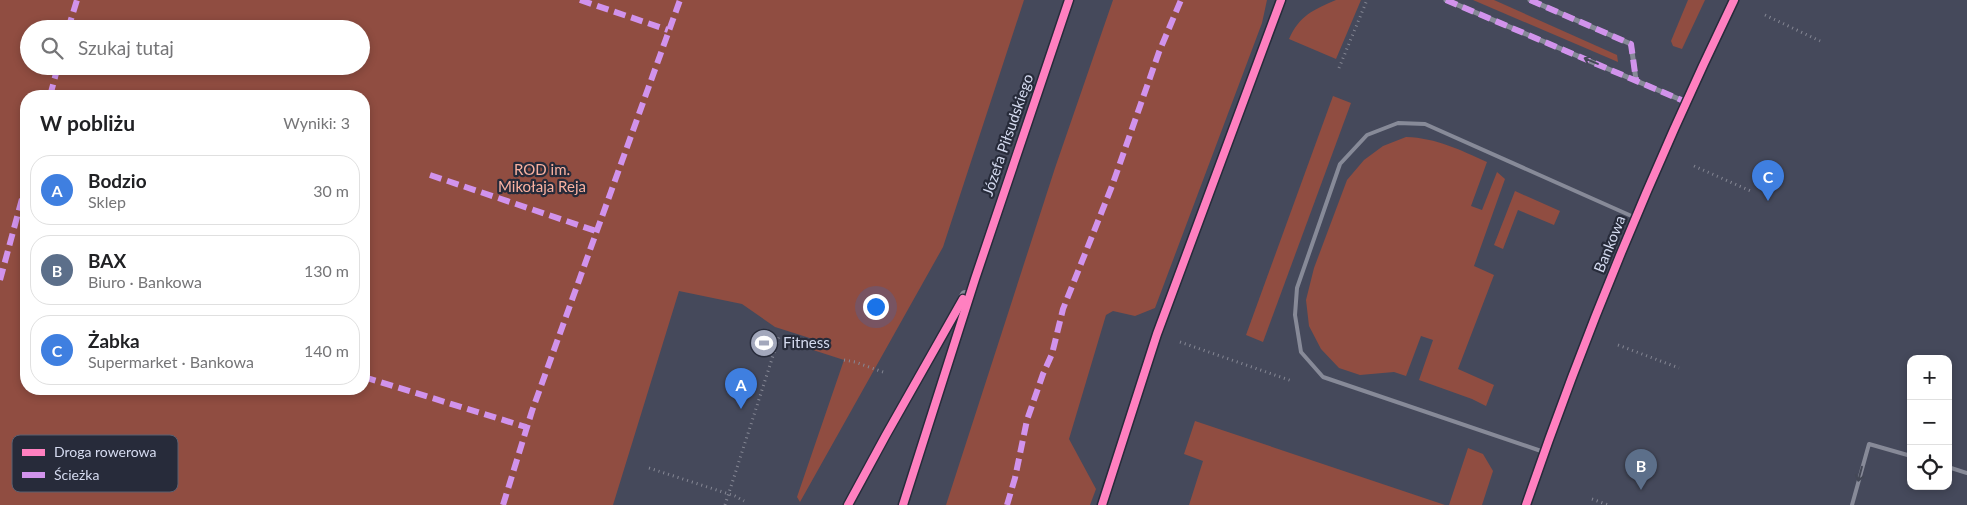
<!DOCTYPE html>
<html lang="pl">
<meta charset="utf-8">
<style>
body{margin:0;font-family:Lato,sans-serif;background:#f6f6f6;color:#202124}
.controls{position:absolute;right:15px;bottom:15px;display:grid;overflow:hidden;border-radius:10px;box-shadow:0 2px 8px #0003}
.controls button{width:45px;height:45px;display:grid;place-items:center;padding:0;border:0;border-bottom:1px solid #e0e0e0;background:#fff;color:#202124;font:25px sans-serif}
.you{position:absolute;left:875px;top:306px;width:18px;height:18px;margin:-12px;border:4px solid #fff;border-radius:50%;background:#1a73e8;box-shadow:0 0 0 8px #1a73e833}
.badge{display:grid;place-items:center;width:32px;height:32px;border-radius:50%;background:#0f766e;color:#fff;font-size:16px;font-weight:700}
.pin{position:absolute;translate:-50% -41px;filter:drop-shadow(0 1px 2px #0008)}
.pin::after{content:'';position:absolute;top:26px;width:18px;height:15px;background:inherit;clip-path:polygon(0 0,100% 0,50% 100%)}
.list{margin:0;padding:0;list-style:none}
h2{display:flex;justify-content:space-between;align-items:center;height:65px;margin:0;padding:0 20px;font-size:21px}
h2 small{font-size:16px;font-weight:400;color:#757577}
.list li{display:grid;grid-template-columns:32px 1fr auto;gap:15px;align-items:center;box-sizing:border-box;height:70px;margin:0 10px 10px;padding:0 10px;border:1px solid #e0e0e0;border-radius:20px}
.list b{display:block;font-size:19px;white-space:nowrap}
.list p{margin:0;font-size:16px;white-space:nowrap;color:#757577}
.list em{font-size:16px;font-style:normal;color:#757577}
.icon{flex:none;width:28px;height:28px;fill:none;stroke:currentColor;stroke-width:2;stroke-linecap:round;stroke-linejoin:round}
.map{position:relative;flex:none;width:1967px;height:505px;overflow:hidden}
.search{position:absolute;background:#fff;box-shadow:0 2px 8px #0003;left:20px;top:20px;width:350px;height:55px;display:flex;align-items:center;gap:12px;box-sizing:border-box;padding:0 18px;border-radius:28px;color:#757577;font-size:19px}
.panel{position:absolute;background:#fff;box-shadow:0 2px 8px #0003;left:20px;top:90px;width:350px;height:305px;border-radius:20px}
.map>svg:first-child{display:block}
.green{fill:#904d41;fill-rule:evenodd}
.lines{fill:none;stroke-linecap:round;stroke-linejoin:round}
.path{stroke:#868895;stroke-width:3;stroke-dasharray:1 4;stroke-linecap:butt}
.lane{stroke:#878a98;stroke-width:4}
.street{stroke:#878a98;stroke-width:5}
.secondary{stroke:#878a98;stroke-width:10}
.quiet{stroke:#d193ec;stroke-width:6;stroke-dasharray:12 6;stroke-linecap:butt}
.cycleway-casing{stroke:#272b3a;stroke-width:11}
.cycleway{stroke:#ff80c0;stroke-width:8}
.oneway{stroke:#444856}
.labels{text-anchor:middle;stroke-width:4.5;stroke-linejoin:round;paint-order:stroke}
.street-label{font-size:15px;fill:#d5dbf0;stroke:#272b3a}
.park-label{font-size:15px;fill:#fab2a1;stroke:#272b3a}
.poi-label{font-size:15px;fill:#d5dbf0;stroke:#272b3a;text-anchor:start}
.key{fill:#272b3a;stroke:#5b6071;stroke-width:1}
.key-label{font-size:14px;fill:#d5dbf0}
</style>
<div class="map">
<svg width="1967" height="505" viewBox="0 0 1967 505">
<rect width="100%" height="100%" fill="#45495b"/>
<!-- green -->
<g class="green">
<path d="M0,0H1024L943,247L800,502L797,497L844,360L813,350L816,340L775,327L742,304L679,291L613,505H0ZM29,29H361V66H29ZM26,96H364V389H26Z"/>
<polygon points="1113,0 1267,0 1262,23 1155,308 1135,316 1113,311 1106,315 1069,439 1096,489 1090,505 946,505 1055,168"/>
<path d="M1336,0H1361L1336,59L1289,39C1300,15 1313,10 1336,0Z"/>
<polygon points="1473,0 1494,0 1617,55 1618,62"/>
<polygon points="1688,0 1705,0 1682,49 1673,46 1671,41"/>
<polygon points="1333,96 1351,103 1263,342 1246,335"/>
<path d="M1406,137C1437,138 1460,150 1487,162L1471,206L1482,210L1497,172L1505,179L1474,266L1494,275L1458,369L1494,385L1486,406L1472,399L1419,380L1433,340L1421,336L1406,376L1394,372L1360,375L1339,368L1321,349L1309,326L1306,300L1314,268L1347,180L1364,160L1383,146Z"/>
<polygon points="1515,191 1560,211 1554,225 1518,210 1503,249 1494,245"/>
<polygon points="1195,421 1445,505 1189,505 1203,461 1184,454"/>
<polygon points="1468,448 1483,454 1493,471 1482,505 1449,505"/>
</g>
<g class="lines">
<!-- path -->
<g class="path">
<polyline points="1765,15 1820,41"/>
<polyline points="1339,68 1367,0"/>
<polyline points="1694,166 1753,192"/>
<polyline points="1180,342 1292,381"/>
<polyline points="1618,345 1679,368"/>
<polyline points="844,360 855,362 883,372"/>
<polyline points="649,468 735,496 744,501"/>
<polyline points="1592,499 1608,505"/>
<polyline points="725,505 780,334"/>
</g>
<!-- lane -->
<g class="lane">
<polyline points="1544,452 1323,377 1301,352 1295,315 1297,288 1340,164 1367,135 1398,123 1425,124 1636,218"/>
<polyline points="1948,467 1967,473"/>
<polyline points="1852,505 1869,444 1911,456"/>
</g>
<!-- street -->
<g class="street">
<polyline points="1446,0 1686,102"/>
<polyline points="1530,0 1631,44 1636,80"/>
<polyline points="1102,505 1157,334 1281,0"/>
<path d="M1526,505C1585,333 1655,164 1734,0"/>
</g>
<!-- secondary -->
<g class="secondary">
<polyline points="848,505 886,435 965,295"/>
<polyline points="903,505 975,279 1069,0"/>
</g>
<!-- quiet -->
<g class="quiet">
<polyline points="580,0 668,30"/>
<polyline points="1446,0 1686,102"/>
<polyline points="1530,0 1631,44 1636,80"/>
<polyline points="68,29 77,0"/>
<polyline points="50,96 58,66"/>
<polyline points="430,175 596,231"/>
<polyline points="0,280 26,184"/>
<polyline points="364,377 526,427"/>
<polyline points="503,505 532,411 680,0"/>
<polyline points="1007,505 1015,478 1027,420 1043,374 1052,354 1063,309 1112,186 1159,52 1181,0"/>
</g>
<!-- cycleway casing -->
<g class="cycleway-casing">
<g id="cycleway">
<polyline points="848,505 886,435 963,299"/>
<polyline points="903,505 975,279 1069,0"/>
<polyline points="1102,505 1157,334 1281,0"/>
<path d="M1526,505C1585,333 1655,164 1734,0"/>
</g>
</g>
<!-- cycleway -->
<use href="#cycleway" class="cycleway"/>
</g>
<!-- one-way arrows -->
<defs><path id="oneway-shaft" d="M-6 0H5M1.5-3L5.5 0L1.5 3" fill="none" stroke-width="1.6" stroke-linecap="round" stroke-linejoin="round" transform="scale(1.25)"/></defs>
<g class="oneway">
<use href="#oneway-shaft" transform="translate(1591 61) rotate(-157)"/>
<use href="#oneway-shaft" transform="translate(1860 474) rotate(105)"/>
</g>
<!-- icons -->
<defs>
<g id="stadium-disc" transform="scale(1.4375)"><circle r="9.5" fill="#a3a8bc" stroke="#272b3a"/><path d="M0-5a6.5 5 0 1 0 0 10a6.5 5 0 1 0 0-10ZM-3.5-1.8h7v3.6h-7Z" fill="#fff"/></g>
</defs>
<g fill-rule="evenodd">
<use href="#stadium-disc" x="764" y="343"/>
</g>
<g class="labels">
<!-- street labels -->
<g class="street-label">
<text transform="translate(1008 135) rotate(-71)" y="5">Józefa Piłsudskiego</text>
<text transform="translate(1610 244) rotate(-68)" y="5">Bankowa</text>
</g>
<!-- park labels -->
<g class="park-label">
<text x="542" y="175">ROD im.<tspan x="542" dy="17">Mikołaja Reja</tspan></text>
</g>
<!-- poi labels -->
<g class="poi-label">
<text x="783" y="348">Fitness</text>
</g>
</g>
<!-- legend -->
<rect x="12" y="435" width="166" height="57" rx="8" class="key"/>
<rect x="22" y="449" width="23" height="7" fill="#ff80c0"/>
<rect x="22" y="472" width="23" height="6" fill="#d193ec"/>
<g class="key-label">
<text x="54" y="457">Droga rowerowa</text>
<text x="54" y="480">Ścieżka</text>
</g>
</svg>
<div class="controls">
<button>+</button>
<button>−</button>
<button><svg class="icon" aria-label="locate" viewBox="0 0 24 24"><circle cx="12" cy="12" r="6"/><path d="M12 2v4M12 18v4M2 12h4M18 12h4"/></svg></button>
</div>
<div class="you"></div>
<div class="pin badge" style="left:741px;top:409px;background:#3f7fe0">A</div>
<div class="pin badge" style="left:1641px;top:490px;background:#5c6f8a">B</div>
<div class="pin badge" style="left:1768px;top:201px;background:#3f7fe0">C</div>
<div class="search"><svg class="icon" aria-label="search" viewBox="0 0 24 24"><circle cx="10" cy="10" r="6"/><path d="M15 15l6 6"/></svg>Szukaj tutaj</div>
<section class="panel">
<h2>W pobliżu<small>Wyniki: 3</small></h2>
<ul class="list">
<li><span class="badge" style="background:#3f7fe0">A</span><div><b>Bodzio</b><p>Sklep</p></div><em>30 m</em></li>
<li><span class="badge" style="background:#5c6f8a">B</span><div><b>BAX</b><p>Biuro · Bankowa</p></div><em>130 m</em></li>
<li><span class="badge" style="background:#3f7fe0">C</span><div><b>Żabka</b><p>Supermarket · Bankowa</p></div><em>140 m</em></li>
</ul>
</section>
</div>
